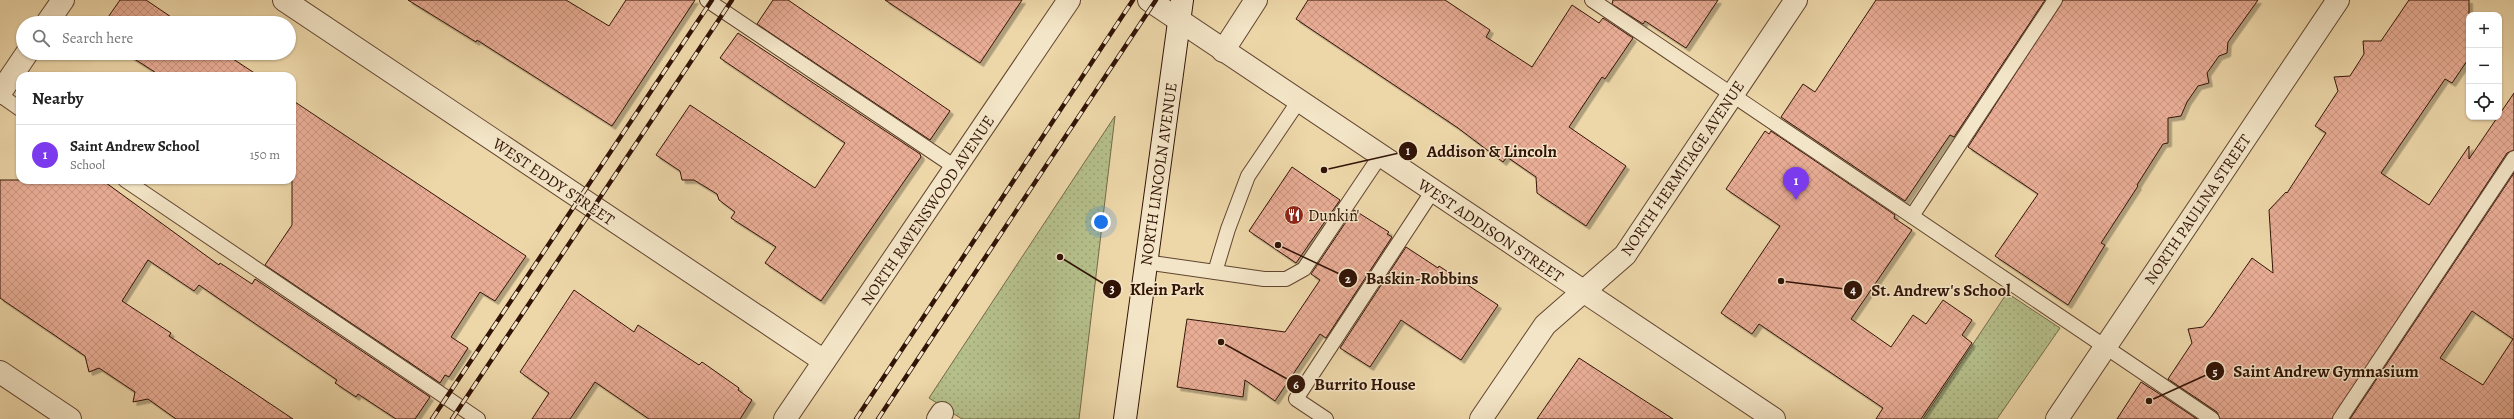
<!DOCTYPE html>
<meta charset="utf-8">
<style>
body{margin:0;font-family:Alegreya,serif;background:#f2f2f2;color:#222}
.controls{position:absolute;right:12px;top:12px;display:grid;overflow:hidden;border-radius:8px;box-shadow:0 1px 3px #0004}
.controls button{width:36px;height:36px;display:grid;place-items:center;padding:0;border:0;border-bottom:1px solid #e0e0e0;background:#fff;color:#222;font:20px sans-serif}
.you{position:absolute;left:1101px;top:222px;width:14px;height:14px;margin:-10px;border:3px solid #fff;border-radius:50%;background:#1a73e8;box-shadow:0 0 0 6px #1a73e833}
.badge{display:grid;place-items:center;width:26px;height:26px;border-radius:50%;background:#7c3aed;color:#fff;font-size:13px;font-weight:700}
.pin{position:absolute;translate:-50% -33px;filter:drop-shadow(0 1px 2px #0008)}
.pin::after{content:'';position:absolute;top:21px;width:14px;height:12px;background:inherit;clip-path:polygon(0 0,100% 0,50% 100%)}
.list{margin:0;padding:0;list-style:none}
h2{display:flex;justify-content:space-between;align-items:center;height:52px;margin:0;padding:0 16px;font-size:17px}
h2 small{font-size:13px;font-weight:400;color:#767676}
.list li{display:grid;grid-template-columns:26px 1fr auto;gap:12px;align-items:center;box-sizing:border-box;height:60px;padding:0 16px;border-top:1px solid #e0e0e0}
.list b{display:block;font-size:15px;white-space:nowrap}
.list p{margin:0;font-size:13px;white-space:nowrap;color:#767676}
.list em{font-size:13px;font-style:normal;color:#767676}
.icon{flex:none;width:22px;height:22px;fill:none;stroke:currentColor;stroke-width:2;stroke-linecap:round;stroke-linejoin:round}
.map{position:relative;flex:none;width:2514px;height:419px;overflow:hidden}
.search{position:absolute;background:#fff;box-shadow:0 1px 3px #0004;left:16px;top:16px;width:280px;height:44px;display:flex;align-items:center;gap:10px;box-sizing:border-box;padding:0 14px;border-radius:22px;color:#767676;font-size:15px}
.panel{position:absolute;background:#fff;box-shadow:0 1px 3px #0004;left:16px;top:72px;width:280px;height:112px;border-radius:12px}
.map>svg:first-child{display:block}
.park{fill:url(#park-dots);stroke:#746a48}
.building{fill:url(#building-cross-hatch);stroke:#321407;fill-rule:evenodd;filter:url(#shadow)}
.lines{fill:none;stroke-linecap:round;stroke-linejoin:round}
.service-casing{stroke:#614530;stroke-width:16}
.minor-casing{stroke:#614530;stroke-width:24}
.tertiary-casing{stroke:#614530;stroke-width:24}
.secondary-casing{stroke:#321407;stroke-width:24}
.service{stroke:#f3e5c7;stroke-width:14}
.minor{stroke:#f3e5c7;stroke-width:22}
.tertiary{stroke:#f3e5c7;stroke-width:22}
.secondary{stroke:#f3e5c7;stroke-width:22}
.rail-casing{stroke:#321407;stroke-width:4.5}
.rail{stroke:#f3e5c7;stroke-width:3;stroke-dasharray:9;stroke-linecap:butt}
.labels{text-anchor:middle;stroke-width:3;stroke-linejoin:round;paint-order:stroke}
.street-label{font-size:16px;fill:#321407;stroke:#f3e5c7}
.poi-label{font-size:16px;fill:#321407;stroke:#f3e5c7;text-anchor:start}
.leader{fill:none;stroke:#321407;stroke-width:1.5}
.callout-dot{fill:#321407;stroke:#f3e5c7;stroke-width:1.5}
.mark-label{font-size:12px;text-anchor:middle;font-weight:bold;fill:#fff}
.callout-label{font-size:17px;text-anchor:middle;font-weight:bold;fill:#321407;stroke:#f3e5c7;stroke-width:3;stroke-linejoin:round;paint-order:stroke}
</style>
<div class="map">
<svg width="2514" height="419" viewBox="0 0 2514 419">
<defs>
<pattern id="park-dots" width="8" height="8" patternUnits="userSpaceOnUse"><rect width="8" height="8" fill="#b5bf8a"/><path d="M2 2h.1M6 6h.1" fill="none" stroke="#9ca376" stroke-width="1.8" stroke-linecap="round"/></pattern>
<pattern id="building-cross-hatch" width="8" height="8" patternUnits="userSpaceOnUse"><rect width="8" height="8" fill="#e9ad96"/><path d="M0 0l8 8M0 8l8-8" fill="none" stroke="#c89480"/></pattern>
<filter id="shadow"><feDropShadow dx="3.5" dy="3.5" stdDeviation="0" flood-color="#0004"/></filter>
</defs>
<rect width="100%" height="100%" fill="#edd7a9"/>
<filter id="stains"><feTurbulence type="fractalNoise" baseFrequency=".005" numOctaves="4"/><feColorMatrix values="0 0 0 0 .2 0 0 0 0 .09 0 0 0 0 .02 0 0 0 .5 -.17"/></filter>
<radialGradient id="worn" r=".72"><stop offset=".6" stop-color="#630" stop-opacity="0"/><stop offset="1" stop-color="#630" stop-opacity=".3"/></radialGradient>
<!-- park -->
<g class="park">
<polygon points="1115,116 1079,419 962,419 929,398"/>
<polygon points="2007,293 2060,328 1997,419 1923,419"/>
</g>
<!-- building -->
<g class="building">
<polygon points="120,0 146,0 180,23 104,23"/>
<polygon points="408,0 566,0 609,26 626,0 695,0 612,126 477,40 476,42"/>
<polygon points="773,0 788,0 950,111 930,140 757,24"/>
<polygon points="885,0 1022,0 980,63"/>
<polygon points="1308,0 1445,0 1490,30 1486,37 1532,67 1572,5 1599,23 1603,18 1633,38 1605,79 1602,77 1569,127 1626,166 1586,226 1537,193 1536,177 1507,157 1503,162 1458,128 1296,19"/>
<polygon points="1613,0 1718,0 1686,48 1645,21 1643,24 1612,4"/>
<polygon points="1876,0 2045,0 1954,137 1950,135 1905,201 1781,117 1803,84 1815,92"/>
<polygon points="2063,0 2258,0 2228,42 2227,53 2219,56 2207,73 2209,83 2198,86 2187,102 2181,116 2168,118 2168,143 2163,144 2137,185 2138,186 2101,243 2105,245 2068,305 1995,256 2038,194 1968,147"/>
<polygon points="2409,0 2469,0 2469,58 2452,83 2445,79 2381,173 2429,205 2469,146 2469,159 2514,93 2514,150 2507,153 2332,419 2220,419 2217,412 2168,379 2192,343 2188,329 2203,327 2211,317 2252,258 2273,273 2269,210 2286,192 2287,193 2326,133 2315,126 2338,91 2334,77 2350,76 2364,54 2363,41 2381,41"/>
<polygon points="738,33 920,154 921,157 821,301 765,263 776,247 731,218 735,212 719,200 717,194 694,180 682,180 680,171 656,155 690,105 815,188 845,143 720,58"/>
<polygon points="125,53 224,53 259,76 161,76"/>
<polygon points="292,100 526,256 495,301 480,292 451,337 468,348 449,377 445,375 440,383 265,265 292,225"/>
<polygon points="1765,131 1769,134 1771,131 1895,215 1894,218 1912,230 1851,319 1891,347 1913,315 1926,324 1943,300 1972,320 1962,335 1972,343 1921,419 1876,419 1883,408 1759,324 1752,334 1721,313 1780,226 1726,189"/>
<polygon points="1292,167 1340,200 1296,263 1249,231"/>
<path d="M2514,173V419H2350ZM2472,311L2513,339L2483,385L2440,358Z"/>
<polygon points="0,180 102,180 219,265 220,263 252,284 255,279 430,397 415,419 396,419 358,394 356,397 335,383 337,380 199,285 194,291 148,260 122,301 171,333 169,336 293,419 176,419 148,399 133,402 135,392 99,368 89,372 85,356 0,298"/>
<polygon points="1354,210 1389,232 1387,234 1392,237 1326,338 1320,334 1275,401 1245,380 1243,397 1177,387 1187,319 1285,332 1320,280 1311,274"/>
<polygon points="1406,247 1438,268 1439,266 1498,305 1461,360 1401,320 1370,367 1340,348"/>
<polygon points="574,290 634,332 638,325 699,365 702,362 739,388 738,390 752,400 740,419 649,419 595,382 570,419 532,419 549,393 520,372"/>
<polygon points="1579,358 1673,419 1537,419"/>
<polygon points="2141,382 2158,393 2197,419 2117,419"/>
</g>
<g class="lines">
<!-- service casing -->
<g class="service-casing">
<g id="service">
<polyline points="707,0 955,167"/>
<polyline points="1592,0 2212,419"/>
<polyline points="0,95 20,109"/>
<polyline points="125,180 478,419"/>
<polyline points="1912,216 2055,0"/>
<polyline points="1145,262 1264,279 1286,279 1304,269 1380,156"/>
<polyline points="1215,272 1228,229 1248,176 1298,102"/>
<polyline points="1326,419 1296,399 1432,192"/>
<polyline points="2340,419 2514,158"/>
</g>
</g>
<!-- minor casing -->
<g class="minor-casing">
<g id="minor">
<polyline points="284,0 824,361"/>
<polyline points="47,23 63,0"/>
<polyline points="1223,51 1256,0"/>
<polyline points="0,93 27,53"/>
<polyline points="0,372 70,419"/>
<polyline points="785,419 1069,0"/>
<polyline points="938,419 942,413"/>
<polyline points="1481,419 1545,325 1625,255 1796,0"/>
<polyline points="2057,419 2338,0"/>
</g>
</g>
<!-- tertiary casing -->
<g class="tertiary-casing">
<polyline id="tertiary" points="1149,0 1774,419"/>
</g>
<!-- secondary casing -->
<g class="secondary-casing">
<polyline id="secondary" points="1125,419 1182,0"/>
</g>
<!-- service -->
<use href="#service" class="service"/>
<!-- minor -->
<use href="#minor" class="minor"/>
<!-- tertiary -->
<use href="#tertiary" class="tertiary"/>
<!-- secondary -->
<use href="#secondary" class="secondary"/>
<!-- rail casing -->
<g class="rail-casing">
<g id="rail">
<polyline points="432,419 712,0"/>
<polyline points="452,419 732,0"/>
<polyline points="856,419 1133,0"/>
<polyline points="878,419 1156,0"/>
</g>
</g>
<!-- rail -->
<use href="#rail" class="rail"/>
</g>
<!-- icons -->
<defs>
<g id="restaurant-disc" transform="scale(1)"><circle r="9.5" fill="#8f2418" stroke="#f3e5c7"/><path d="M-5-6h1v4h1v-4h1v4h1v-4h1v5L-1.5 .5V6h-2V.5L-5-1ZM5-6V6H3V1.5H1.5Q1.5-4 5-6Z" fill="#fff"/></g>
</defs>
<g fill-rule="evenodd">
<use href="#restaurant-disc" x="1294" y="215"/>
</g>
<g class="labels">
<!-- street labels -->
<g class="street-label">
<text transform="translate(1682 168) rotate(-56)" y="6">NORTH HERMITAGE AVENUE</text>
<text transform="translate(1158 174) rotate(-82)" y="6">NORTH LINCOLN AVENUE</text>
<text transform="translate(554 181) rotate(34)" y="6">WEST EDDY STREET</text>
<text transform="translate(2197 209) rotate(-56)" y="6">NORTH PAULINA STREET</text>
<text transform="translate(927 210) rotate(-56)" y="6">NORTH RAVENSWOOD AVENUE</text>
<text transform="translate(1491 230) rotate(34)" y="6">WEST ADDISON STREET</text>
</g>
<!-- poi labels -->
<g class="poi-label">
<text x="1308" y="221">Dunkin'</text>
</g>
</g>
<!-- callouts -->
<path class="leader" d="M1324 170L1408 151M1278 245L1348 278M1060 257L1112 289M1781 281L1853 290M2149 401L2215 371M1221 342L1296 384"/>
<g class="callout-dot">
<circle cx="1324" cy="170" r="4"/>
<circle cx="1278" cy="245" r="4"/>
<circle cx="1060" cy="257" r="4"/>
<circle cx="1781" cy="281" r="4"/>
<circle cx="2149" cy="401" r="4"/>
<circle cx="1221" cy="342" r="4"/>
<circle cx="1408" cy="151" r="10"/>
<circle cx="1348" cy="278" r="10"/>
<circle cx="1112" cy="289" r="10"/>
<circle cx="1853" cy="290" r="10"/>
<circle cx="2215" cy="371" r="10"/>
<circle cx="1296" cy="384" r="10"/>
</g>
<g class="mark-label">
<text x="1408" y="155">1</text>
<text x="1348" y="283">2</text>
<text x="1112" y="293">3</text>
<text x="1853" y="294">4</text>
<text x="2215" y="376">5</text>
<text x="1296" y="389">6</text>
</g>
<g class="callout-label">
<text x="1492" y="157">Addison &amp; Lincoln</text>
<text x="1422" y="284">Baskin-Robbins</text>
<text x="1167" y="295">Klein Park</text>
<text x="1941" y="296">St. Andrew's School</text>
<text x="2326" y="377">Saint Andrew Gymnasium</text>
<text x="1365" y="390">Burrito House</text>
</g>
<rect width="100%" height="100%" filter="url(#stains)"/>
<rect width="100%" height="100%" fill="url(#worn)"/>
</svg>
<div class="controls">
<button>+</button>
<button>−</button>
<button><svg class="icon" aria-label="locate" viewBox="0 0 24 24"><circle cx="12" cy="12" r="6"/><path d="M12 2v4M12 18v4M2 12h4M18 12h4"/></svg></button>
</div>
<div class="you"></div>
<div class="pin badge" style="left:1796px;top:200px">1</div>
<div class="search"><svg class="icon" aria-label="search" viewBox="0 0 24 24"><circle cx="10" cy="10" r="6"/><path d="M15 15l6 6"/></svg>Search here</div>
<section class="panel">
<h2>Nearby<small></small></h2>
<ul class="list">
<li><span class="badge">1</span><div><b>Saint Andrew School</b><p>School</p></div><em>150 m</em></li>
</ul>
</section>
</div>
